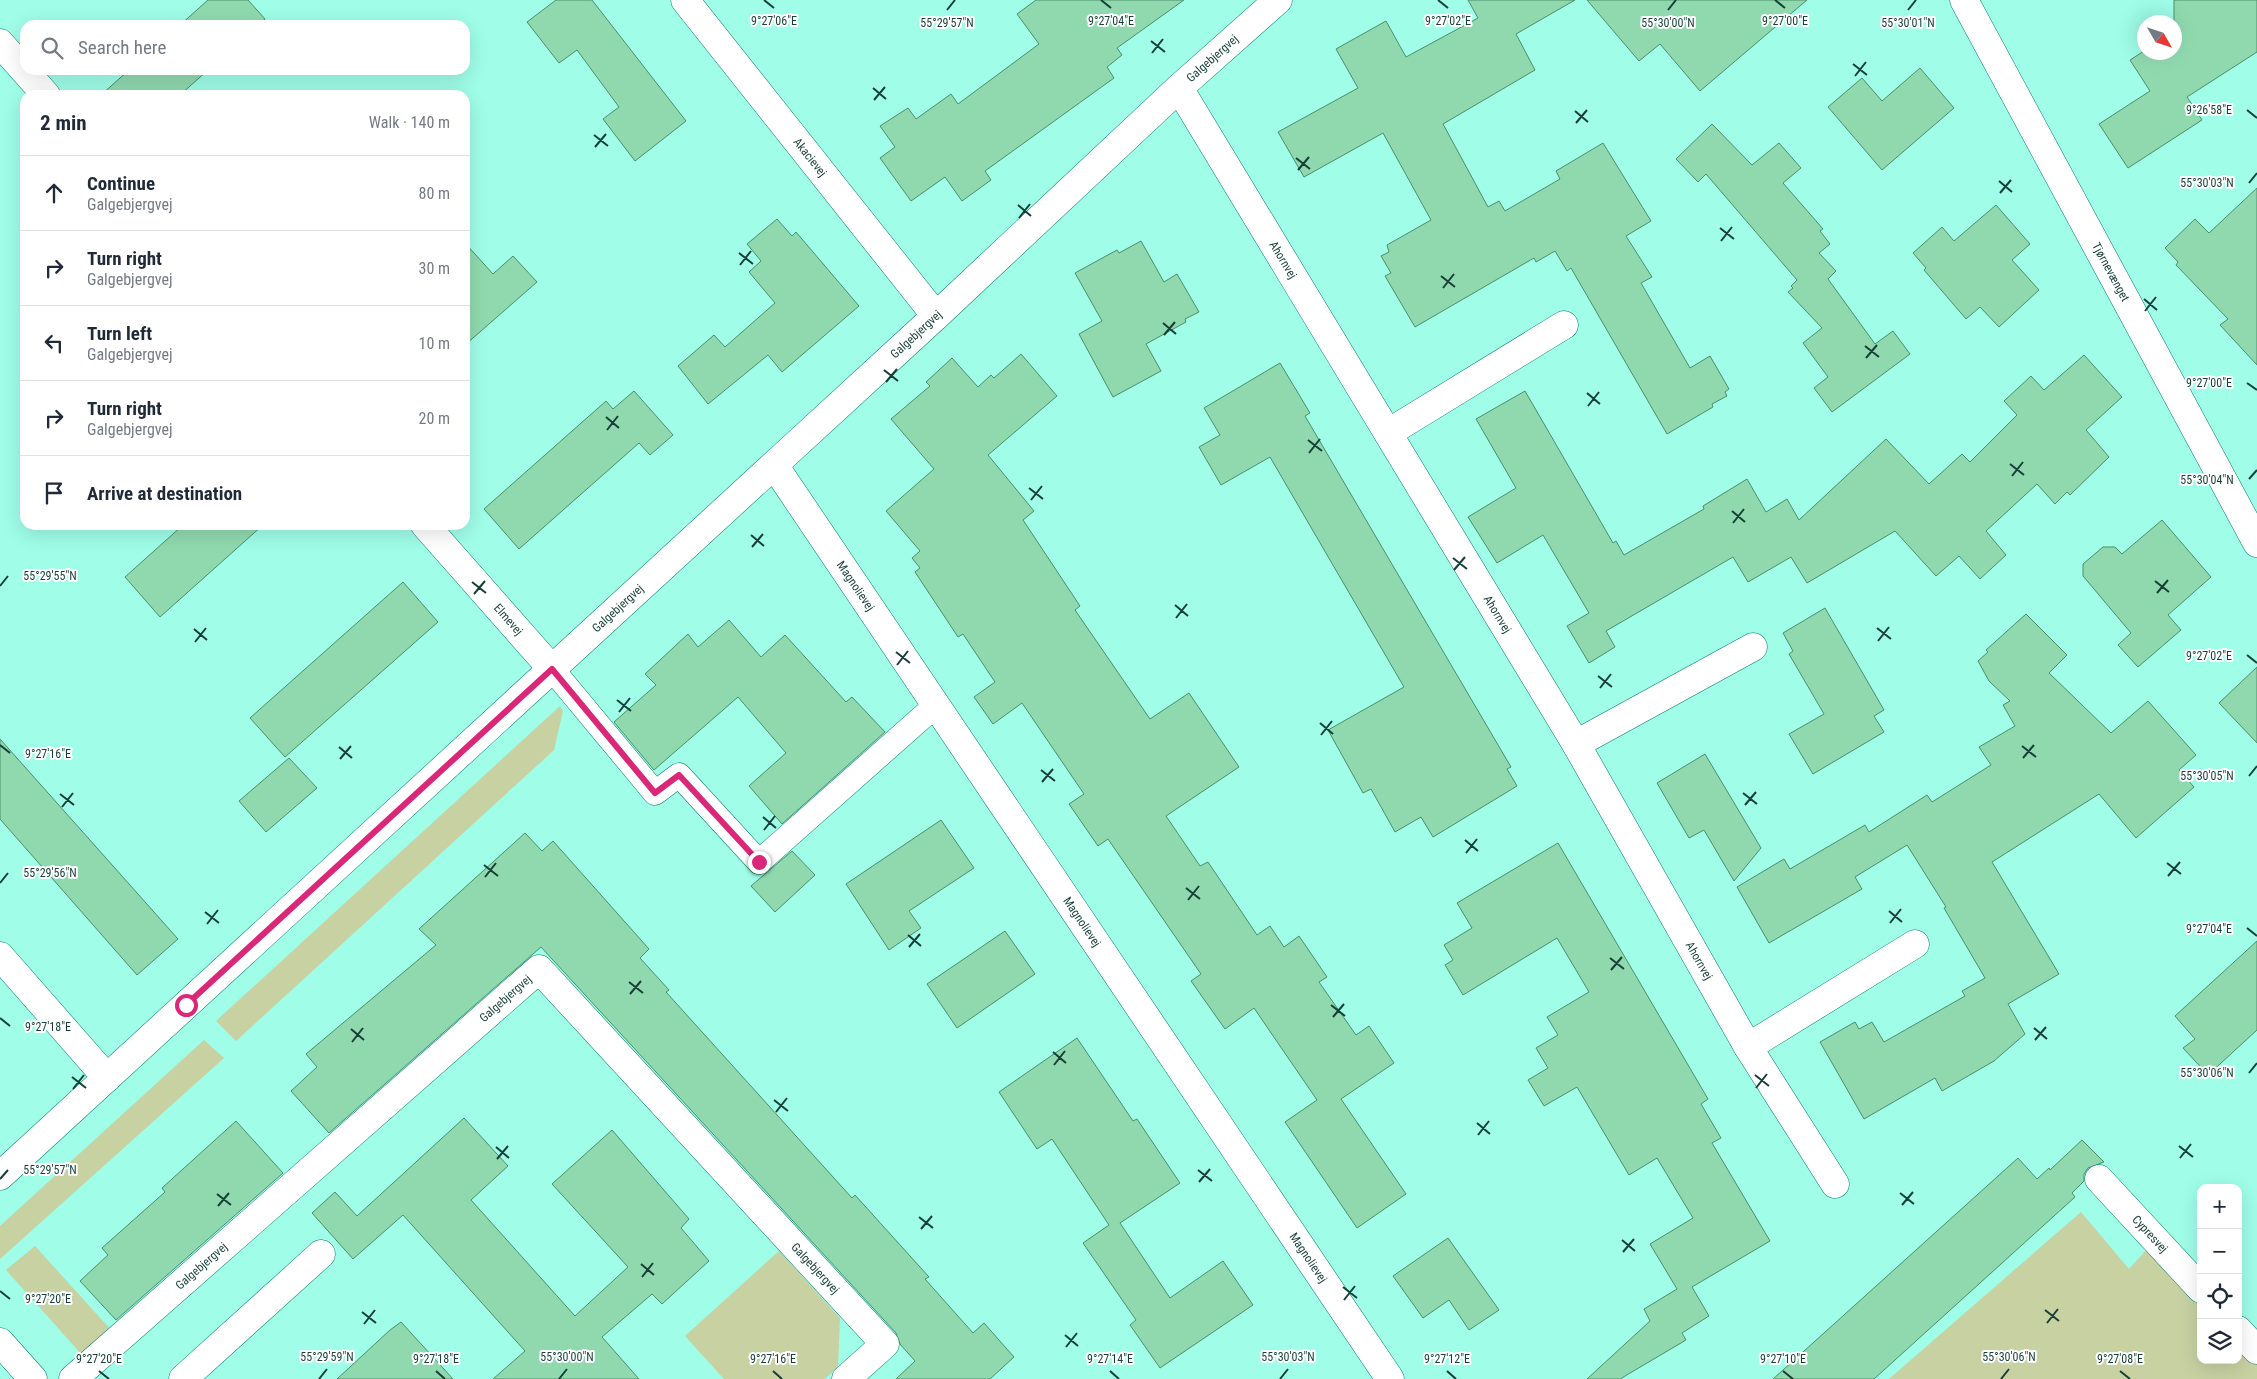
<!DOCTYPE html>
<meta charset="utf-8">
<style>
body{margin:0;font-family:"Roboto Condensed",sans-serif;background:#f2f2f3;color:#1f2937}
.controls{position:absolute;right:15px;bottom:15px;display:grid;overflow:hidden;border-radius:10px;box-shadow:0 5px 20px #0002}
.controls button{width:45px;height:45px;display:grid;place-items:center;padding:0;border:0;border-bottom:1px solid #e0e1e3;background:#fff;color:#1f2937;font:25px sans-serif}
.compass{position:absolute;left:2137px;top:15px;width:45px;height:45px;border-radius:50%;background:#fff;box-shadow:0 5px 20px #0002;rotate:129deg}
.stop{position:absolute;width:15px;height:15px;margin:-11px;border:4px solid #db2777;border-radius:50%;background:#fff}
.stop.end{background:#db2777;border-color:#fff;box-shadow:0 1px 5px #0008}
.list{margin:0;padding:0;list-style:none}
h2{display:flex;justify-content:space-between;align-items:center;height:65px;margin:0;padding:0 20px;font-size:21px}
h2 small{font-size:16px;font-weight:400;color:#747a83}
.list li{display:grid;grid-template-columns:32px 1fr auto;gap:15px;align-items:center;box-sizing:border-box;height:75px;padding:0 20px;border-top:1px solid #e0e1e3}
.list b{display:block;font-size:19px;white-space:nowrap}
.list p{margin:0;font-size:16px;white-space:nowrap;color:#747a83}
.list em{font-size:16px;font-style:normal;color:#747a83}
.icon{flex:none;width:28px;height:28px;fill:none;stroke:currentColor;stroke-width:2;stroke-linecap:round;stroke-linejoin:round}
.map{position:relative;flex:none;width:2257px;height:1379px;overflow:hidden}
.search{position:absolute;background:#fff;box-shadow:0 5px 20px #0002;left:20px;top:20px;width:450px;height:55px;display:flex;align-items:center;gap:12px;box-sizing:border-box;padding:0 18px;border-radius:15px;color:#747a83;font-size:19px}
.panel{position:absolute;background:#fff;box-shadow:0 5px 20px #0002;left:20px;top:90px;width:450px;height:440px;border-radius:15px}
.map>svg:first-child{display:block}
.green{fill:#c7d1a2}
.building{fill:#90d9af;stroke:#48906a}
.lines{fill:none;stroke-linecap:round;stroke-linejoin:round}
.service-casing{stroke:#077c6b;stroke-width:25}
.minor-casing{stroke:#077c6b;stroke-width:29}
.service{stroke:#fff;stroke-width:24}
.minor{stroke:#fff;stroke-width:28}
.route{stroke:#db2777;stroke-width:6}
.ticks{fill:none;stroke:#173f37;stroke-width:2}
.labels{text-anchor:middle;stroke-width:4;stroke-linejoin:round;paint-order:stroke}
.street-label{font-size:12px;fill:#173f37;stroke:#fff}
.ticks-label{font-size:12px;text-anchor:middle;fill:#173f37;stroke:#fff;stroke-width:4;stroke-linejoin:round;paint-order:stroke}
</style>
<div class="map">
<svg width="2257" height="1379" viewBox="0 0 2257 1379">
<rect width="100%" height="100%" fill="#9ffde8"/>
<!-- green -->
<g class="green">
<polygon points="560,706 563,711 554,750 236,1041 216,1021"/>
<polygon points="204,1040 224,1058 0,1259 0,1226"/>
<polygon points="2081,1212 2129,1269 2148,1248 2201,1304 2201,1360 2238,1360 2238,1344 2257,1363 2257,1379 1889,1379"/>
<polygon points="35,1246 112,1331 83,1356 6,1270"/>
<polygon points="779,1251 840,1318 838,1367 825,1379 724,1379 685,1336"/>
</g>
<!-- building -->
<g class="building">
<polygon points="208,0 248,0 265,19 258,25 180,25"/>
<polygon points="556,0 592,0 686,121 635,161 603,119 619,107 577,50 559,63 527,22"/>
<polygon points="1036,0 1184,0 1117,48 1122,55 1107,67 1114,78 985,171 991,180 962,201 945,177 911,201 880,158 895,147 880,126 908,108 916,119 951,94 958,104 1039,44 1017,14"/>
<polygon points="1468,0 1575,0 1516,34 1535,70 1443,124 1488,207 1499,201 1505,211 1560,179 1556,171 1603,143 1651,221 1626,236 1652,277 1641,283 1690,368 1710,356 1729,389 1725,392 1727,396 1712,404 1713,407 1667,434 1571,268 1567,271 1555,251 1536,262 1534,258 1415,327 1385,276 1391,273 1381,256 1389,252 1387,245 1431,220 1383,133 1304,177 1278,132 1358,88 1336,49 1386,21 1406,57 1478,18"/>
<polygon points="1587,0 1807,0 1700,91 1660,44 1639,61"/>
<polygon points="2174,0 2257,0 2257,52 2187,97 2202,120 2128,168 2099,124 2150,91 2130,60 2144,51 2174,52"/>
<polygon points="1920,68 1954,108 1882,170 1828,107 1862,78 1882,101"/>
<polygon points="129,70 208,70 180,95 101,95"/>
<polygon points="1712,124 1752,165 1779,143 1801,168 1783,183 1823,229 1820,231 1830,244 1819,253 1836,271 1828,279 1875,344 1893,331 1910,354 1832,412 1814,388 1828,377 1803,343 1822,328 1788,292 1793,288 1791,286 1797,280 1706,174 1698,182 1676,159"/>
<polygon points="2257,188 2257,365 2220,325 2228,319 2176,265 2178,262 2165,248 2195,219 2209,233"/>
<polygon points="1996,205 2030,244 2012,260 2039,290 1999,327 1980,307 1966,319 1924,270 1926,268 1913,253 1942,227 1954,241"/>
<polygon points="777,219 792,236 796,232 859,306 782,372 768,355 708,404 678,366 714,335 725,347 775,303 749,272 761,261 747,244"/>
<polygon points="1141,241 1164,282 1177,274 1199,312 1185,319 1186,322 1146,344 1161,371 1113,397 1079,334 1102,321 1075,273 1117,250 1119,253"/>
<polygon points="465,243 493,274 513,256 537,282 465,345"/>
<polygon points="1021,354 1057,396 988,455 1034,511 1023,520 1080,606 1075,610 1150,719 1189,693 1239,767 1166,816 1200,866 1208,862 1257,935 1270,926 1284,947 1299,936 1327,977 1319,982 1356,1035 1369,1026 1394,1063 1341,1099 1406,1194 1357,1228 1285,1122 1317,1100 1254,1008 1225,1029 1191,981 1201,974 1108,839 1098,846 1069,804 1084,794 1022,703 993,724 974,697 995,682 963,634 958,637 915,572 920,568 912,558 920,551 886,511 934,469 891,419 930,386 926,382 952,358 978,387 991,375 994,378"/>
<polygon points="2084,355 2122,397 2086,430 2109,457 2070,495 2067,492 2055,504 2037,484 1986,531 2006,555 1980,579 1959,556 1936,576 1895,531 1807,583 1791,557 1748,582 1733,557 1606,631 1615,647 1589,663 1567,626 1589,613 1543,535 1497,563 1468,517 1516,488 1476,419 1525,391 1613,543 1616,541 1624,555 1704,509 1703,506 1747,479 1766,512 1787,499 1799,520 1886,439 1929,484 1962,454 1970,462 2017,415 2004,401 2031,376 2044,390"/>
<polygon points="1280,363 1310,413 1305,416 1511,767 1507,769 1517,786 1433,837 1421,817 1395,832 1371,789 1363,793 1328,730 1404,687 1270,457 1221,485 1199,447 1220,435 1204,408"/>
<polygon points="634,391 673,435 650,455 639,443 519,549 484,509 606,401 613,409"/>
<polygon points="2162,520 2211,577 2168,615 2181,630 2138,667 2118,645 2131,633 2083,576 2083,564 2103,547 2115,547 2122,554"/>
<polygon points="183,525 263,525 160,617 125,577"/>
<polygon points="403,582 438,622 285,757 250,718"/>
<polygon points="1825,608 1884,710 1874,716 1884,732 1813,774 1789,734 1824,714 1789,654 1793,651 1783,633"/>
<polygon points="2026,614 2067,655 2049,673 2111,733 2148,701 2196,755 2179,770 2194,787 2136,838 2099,794 1992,862 2059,974 2008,1004 2025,1034 1994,1061 1942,1091 1935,1078 1864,1119 1820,1042 1855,1022 1859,1029 1872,1022 1884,1042 1965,996 1962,991 1985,978 1944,908 1946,907 1907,845 1855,877 1862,889 1769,943 1737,887 1784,859 1790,869 1865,825 1869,832 1927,795 1932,802 1991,765 1979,747 2015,726 2003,705 2010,701 1989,681 1978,661 1988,652 1986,650"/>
<polygon points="729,620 761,657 785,635 846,702 852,697 885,732 782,824 749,786 786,753 738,697 654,770 614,722 656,685 645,674 688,634 698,647"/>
<polygon points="2257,667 2257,743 2219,703"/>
<polygon points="0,739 178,939 137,975 0,819"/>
<polygon points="1705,754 1761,848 1734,881 1704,830 1689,838 1657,783"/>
<polygon points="289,758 317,788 266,832 239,801"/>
<polygon points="941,820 974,868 909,911 921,928 889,950 846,884"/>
<polygon points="525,833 542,851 553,841 649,949 640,958 669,990 666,992 852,1198 855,1195 929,1277 925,1279 973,1333 984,1323 1014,1357 990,1379 896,1379 915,1361 900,1344 896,1333 541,947 329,1133 291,1091 317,1067 306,1054 436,945 419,929"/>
<polygon points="1558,843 1708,1099 1701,1104 1721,1138 1712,1143 1770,1241 1692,1287 1709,1316 1682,1333 1686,1340 1620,1379 1587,1379 1650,1321 1644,1309 1677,1289 1650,1244 1693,1218 1657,1158 1629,1175 1577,1087 1544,1106 1528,1080 1548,1068 1536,1048 1558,1035 1547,1017 1589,992 1557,938 1463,995 1445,965 1453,960 1444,945 1472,928 1457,903"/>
<polygon points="792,851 815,875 775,912 751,886"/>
<polygon points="1005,931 1035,974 957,1028 927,984"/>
<polygon points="2257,941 2257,1030 2208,1075 2183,1048 2195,1039 2175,1016"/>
<polygon points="1077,1038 1133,1121 1137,1119 1180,1183 1120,1223 1170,1298 1223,1261 1253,1305 1160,1368 1130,1325 1136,1320 1083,1243 1109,1225 1052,1139 1037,1149 999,1092"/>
<polygon points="464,1118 508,1166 471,1200 575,1316 628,1267 552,1184 612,1130 689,1219 681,1228 709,1261 662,1304 652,1294 602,1337 639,1379 493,1379 525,1351 403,1215 353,1259 312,1213 335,1192 357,1216"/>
<polygon points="236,1121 283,1173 116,1320 80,1281 108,1255 102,1248 165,1192 162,1188"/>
<polygon points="2082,1140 2104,1162 2088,1168 2084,1174 2084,1181 2072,1193 2075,1197 1874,1379 1773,1379 2018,1158 2037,1179 2049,1168 2050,1170"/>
<polygon points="1448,1238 1499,1310 1469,1330 1449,1300 1423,1318 1393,1276"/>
<polygon points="401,1322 453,1379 337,1379 390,1330"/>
</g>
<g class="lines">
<!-- service casing -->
<g class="service-casing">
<polyline id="service" points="552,669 655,793 679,775 759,862 936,705"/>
</g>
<!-- minor casing -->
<g class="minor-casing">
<g id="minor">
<path id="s1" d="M685,0L936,316"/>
<path id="s2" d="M1964,0L2257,543"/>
<polyline points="0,43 46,95"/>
<path id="s3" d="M1179,88L1576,744L1748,1047L1835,1184"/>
<polyline points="1388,433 1564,325"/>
<path id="s4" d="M774,465L1390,1379"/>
<path id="s5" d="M425,525L552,669"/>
<polyline points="1576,744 1753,647"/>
<polyline points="0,956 107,1078"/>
<polyline points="1748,1047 1915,944"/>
<path id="s6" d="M0,1176L936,316L1179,88L1278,0"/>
<path id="s7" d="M2099,1179L2201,1289"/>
<polyline points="2238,1330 2257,1350"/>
<polyline points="0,1342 33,1379"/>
<path id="s8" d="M73,1379L539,969L885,1344L846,1379"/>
<polyline points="183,1379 321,1254"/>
</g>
</g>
<!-- service -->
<use href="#service" class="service"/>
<!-- minor -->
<use href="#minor" class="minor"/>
</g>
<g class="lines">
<!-- route -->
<polyline class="route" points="186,1005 552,669 655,793 679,775 759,862"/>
</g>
<!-- ticks -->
<path class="ticks" d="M764,0L774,8M1101,0L1111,8M1438,0L1448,8M1775,0L1785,8M947,10L955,0M1668,10L1676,0M1908,10L1916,0M1151,41L1165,52M1152,53L1163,39M1853,64L1867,75M1855,76L1866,62M873,88L886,99M874,100L885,87M2247,110L2257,118M1575,111L1588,122M1576,123L1587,110M594,135L608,146M595,147L606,134M1296,158L1310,169M1298,170L1309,157M1999,181L2012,192M2249,183L2257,173M2000,193L2011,180M1018,205L1031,216M1019,218L1030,204M1720,228L1734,239M1721,241L1732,227M739,253L753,264M740,265L751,251M1441,276L1455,287M1443,288L1454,274M2144,299L2157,310M2145,311L2156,297M1163,323L1176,334M1164,335L1175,322M1865,346L1879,357M1866,358L1877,345M884,370L898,381M886,382L897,369M2247,383L2257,390M1587,393L1600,404M1588,406L1599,392M606,417L619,428M607,430L618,416M1308,440L1322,451M1309,453L1320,439M2010,464L2024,475M2012,476L2023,462M2249,479L2257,470M1029,488L1043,499M1031,500L1042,486M1732,511L1745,522M1733,523L1744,509M751,535L764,546M752,547L763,534M1453,558L1467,569M1454,570L1465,557M2155,581L2169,592M472,582L486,593M0,586L8,576M2157,593L2168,580M474,594L485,581M1175,605L1188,616M1176,618L1187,604M1877,628L1891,639M194,629L207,640M1878,641L1889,627M195,642L206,628M896,652L910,663M2247,655L2257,663M897,665L908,651M1598,676L1612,687M1600,688L1611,674M617,700L631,711M619,712L630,698M1320,723L1333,734M1321,735L1332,721M0,745L10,753M2022,746L2036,757M339,747L352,758M2023,758L2034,745M340,759L351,746M1041,770L1055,781M2249,776L2257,766M1042,782L1053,769M1743,793L1757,804M60,794L74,805M1745,805L1756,792M62,807L73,793M763,817L776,828M764,830L775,816M1465,840L1478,851M1466,853L1477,839M2167,863L2181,874M484,865L498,876M2168,876L2180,862M485,877L496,863M0,883L8,873M1186,888L1200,899M1188,900L1199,886M1889,911L1902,922M205,912L219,923M1890,923L1901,909M207,924L218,910M2247,928L2257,936M908,935L921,946M909,947L920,934M1610,958L1624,969M1611,970L1622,957M629,982L643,993M630,994L641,981M1331,1005L1345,1016M1333,1017L1344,1004M0,1018L10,1026M2034,1028L2047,1039M351,1029L364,1040M2035,1040L2046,1027M352,1042L363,1028M1053,1052L1066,1063M1054,1065L1065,1051M2249,1073L2257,1063M1755,1075L1769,1086M72,1077L86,1088M1756,1088L1767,1074M73,1089L84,1075M774,1100L788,1111M776,1112L787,1098M1477,1123L1490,1134M1478,1135L1489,1121M2179,1146L2193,1157M496,1147L509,1158M2180,1158L2191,1144M497,1159L508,1146M1198,1170L1212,1181M0,1179L8,1170M1199,1182L1210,1169M1900,1193L1914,1204M217,1194L231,1205M1902,1205L1913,1192M218,1206L229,1193M919,1217L933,1228M921,1229L932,1216M1622,1240L1635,1251M1623,1252L1634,1239M641,1264L654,1275M642,1277L653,1263M1343,1287L1357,1298M0,1291L10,1299M1344,1300L1355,1286M2045,1310L2059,1321M362,1312L376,1323M2047,1323L2058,1309M364,1324L375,1310M1065,1335L1078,1346M1066,1347L1077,1333M99,1371L109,1379M436,1371L445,1379M773,1371L782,1379M1110,1371L1119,1379M1447,1371L1456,1379M1783,1371L1793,1379M2120,1371L2130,1379M319,1379L327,1369M559,1379L567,1369M1280,1379L1288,1369M2001,1379L2009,1369"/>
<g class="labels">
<!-- street labels -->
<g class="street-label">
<text dy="4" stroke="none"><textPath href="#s6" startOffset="1649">Galgebjergvej</textPath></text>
<text dy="4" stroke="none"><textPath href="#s1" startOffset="201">Akacievej</textPath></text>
<text dy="4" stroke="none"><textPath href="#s3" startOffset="201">Ahornvej</textPath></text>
<text dy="4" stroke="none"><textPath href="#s2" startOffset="309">Tjørnevænget</textPath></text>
<text dy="4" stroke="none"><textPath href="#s6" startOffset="1244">Galgebjergvej</textPath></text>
<text dy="4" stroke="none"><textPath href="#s4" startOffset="146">Magnolievej</textPath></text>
<text dy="4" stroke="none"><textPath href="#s6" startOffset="839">Galgebjergvej</textPath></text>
<text dy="4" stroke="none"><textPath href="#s3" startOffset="615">Ahornvej</textPath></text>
<text dy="4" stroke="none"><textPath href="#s5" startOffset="126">Elmevej</textPath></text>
<text dy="4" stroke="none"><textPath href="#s4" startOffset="551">Magnolievej</textPath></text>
<text dy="4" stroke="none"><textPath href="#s3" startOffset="1016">Ahornvej</textPath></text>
<text dy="4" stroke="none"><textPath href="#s8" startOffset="576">Galgebjergvej</textPath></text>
<text dy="4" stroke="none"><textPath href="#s7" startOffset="75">Cypresvej</textPath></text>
<text dy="4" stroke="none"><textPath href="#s4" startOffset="956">Magnolievej</textPath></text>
<text dy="4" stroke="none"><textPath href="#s8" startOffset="171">Galgebjergvej</textPath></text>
<text dy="4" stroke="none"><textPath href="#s8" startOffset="1028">Galgebjergvej</textPath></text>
</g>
</g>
<g class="ticks-label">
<text x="1785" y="25">9°27'00"E</text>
<text x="774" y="25">9°27'06"E</text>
<text x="1111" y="25">9°27'04"E</text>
<text x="1448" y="25">9°27'02"E</text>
<text x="947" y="27">55°29'57"N</text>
<text x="1668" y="27">55°30'00"N</text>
<text x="1908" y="27">55°30'01"N</text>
<text x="2209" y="114">9°26'58"E</text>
<text x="2207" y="187">55°30'03"N</text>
<text x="2209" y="387">9°27'00"E</text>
<text x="2207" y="484">55°30'04"N</text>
<text x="50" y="580">55°29'55"N</text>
<text x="2209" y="660">9°27'02"E</text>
<text x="48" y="758">9°27'16"E</text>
<text x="2207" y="780">55°30'05"N</text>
<text x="50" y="877">55°29'56"N</text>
<text x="2209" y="933">9°27'04"E</text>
<text x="48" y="1031">9°27'18"E</text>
<text x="2207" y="1077">55°30'06"N</text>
<text x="50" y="1174">55°29'57"N</text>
<text x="48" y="1303">9°27'20"E</text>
<text x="327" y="1361">55°29'59"N</text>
<text x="567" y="1361">55°30'00"N</text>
<text x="1288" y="1361">55°30'03"N</text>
<text x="2009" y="1361">55°30'06"N</text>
<text x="99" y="1363">9°27'20"E</text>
<text x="436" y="1363">9°27'18"E</text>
<text x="773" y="1363">9°27'16"E</text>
<text x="1110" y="1363">9°27'14"E</text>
<text x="1447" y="1363">9°27'12"E</text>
<text x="1783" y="1363">9°27'10"E</text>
<text x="2120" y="1363">9°27'08"E</text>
</g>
</svg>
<div class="controls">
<button>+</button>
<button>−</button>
<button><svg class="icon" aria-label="locate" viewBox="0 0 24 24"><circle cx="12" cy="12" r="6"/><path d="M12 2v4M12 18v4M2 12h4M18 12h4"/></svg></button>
<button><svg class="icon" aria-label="layers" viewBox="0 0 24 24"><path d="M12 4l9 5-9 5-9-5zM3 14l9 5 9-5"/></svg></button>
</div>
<svg class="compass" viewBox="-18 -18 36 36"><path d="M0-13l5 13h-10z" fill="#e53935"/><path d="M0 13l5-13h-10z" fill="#747a83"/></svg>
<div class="stop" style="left:186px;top:1005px"></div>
<div class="stop end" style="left:759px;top:862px"></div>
<div class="search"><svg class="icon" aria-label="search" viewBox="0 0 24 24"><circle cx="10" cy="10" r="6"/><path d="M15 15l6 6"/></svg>Search here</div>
<section class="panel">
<h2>2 min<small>Walk · 140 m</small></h2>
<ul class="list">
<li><svg class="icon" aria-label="ahead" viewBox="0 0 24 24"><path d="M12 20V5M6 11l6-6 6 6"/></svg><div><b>Continue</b><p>Galgebjergvej</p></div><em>80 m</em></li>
<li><svg class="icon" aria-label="right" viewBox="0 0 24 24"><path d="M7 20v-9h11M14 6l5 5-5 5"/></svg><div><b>Turn right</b><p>Galgebjergvej</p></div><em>30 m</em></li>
<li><svg class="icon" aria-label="left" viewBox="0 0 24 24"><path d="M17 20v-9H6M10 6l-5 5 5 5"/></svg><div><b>Turn left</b><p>Galgebjergvej</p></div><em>10 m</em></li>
<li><svg class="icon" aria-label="right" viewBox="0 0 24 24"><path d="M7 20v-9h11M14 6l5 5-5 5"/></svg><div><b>Turn right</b><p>Galgebjergvej</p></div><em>20 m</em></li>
<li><svg class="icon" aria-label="arrive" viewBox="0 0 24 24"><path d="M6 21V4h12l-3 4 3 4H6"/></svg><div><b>Arrive at destination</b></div></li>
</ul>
</section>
</div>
